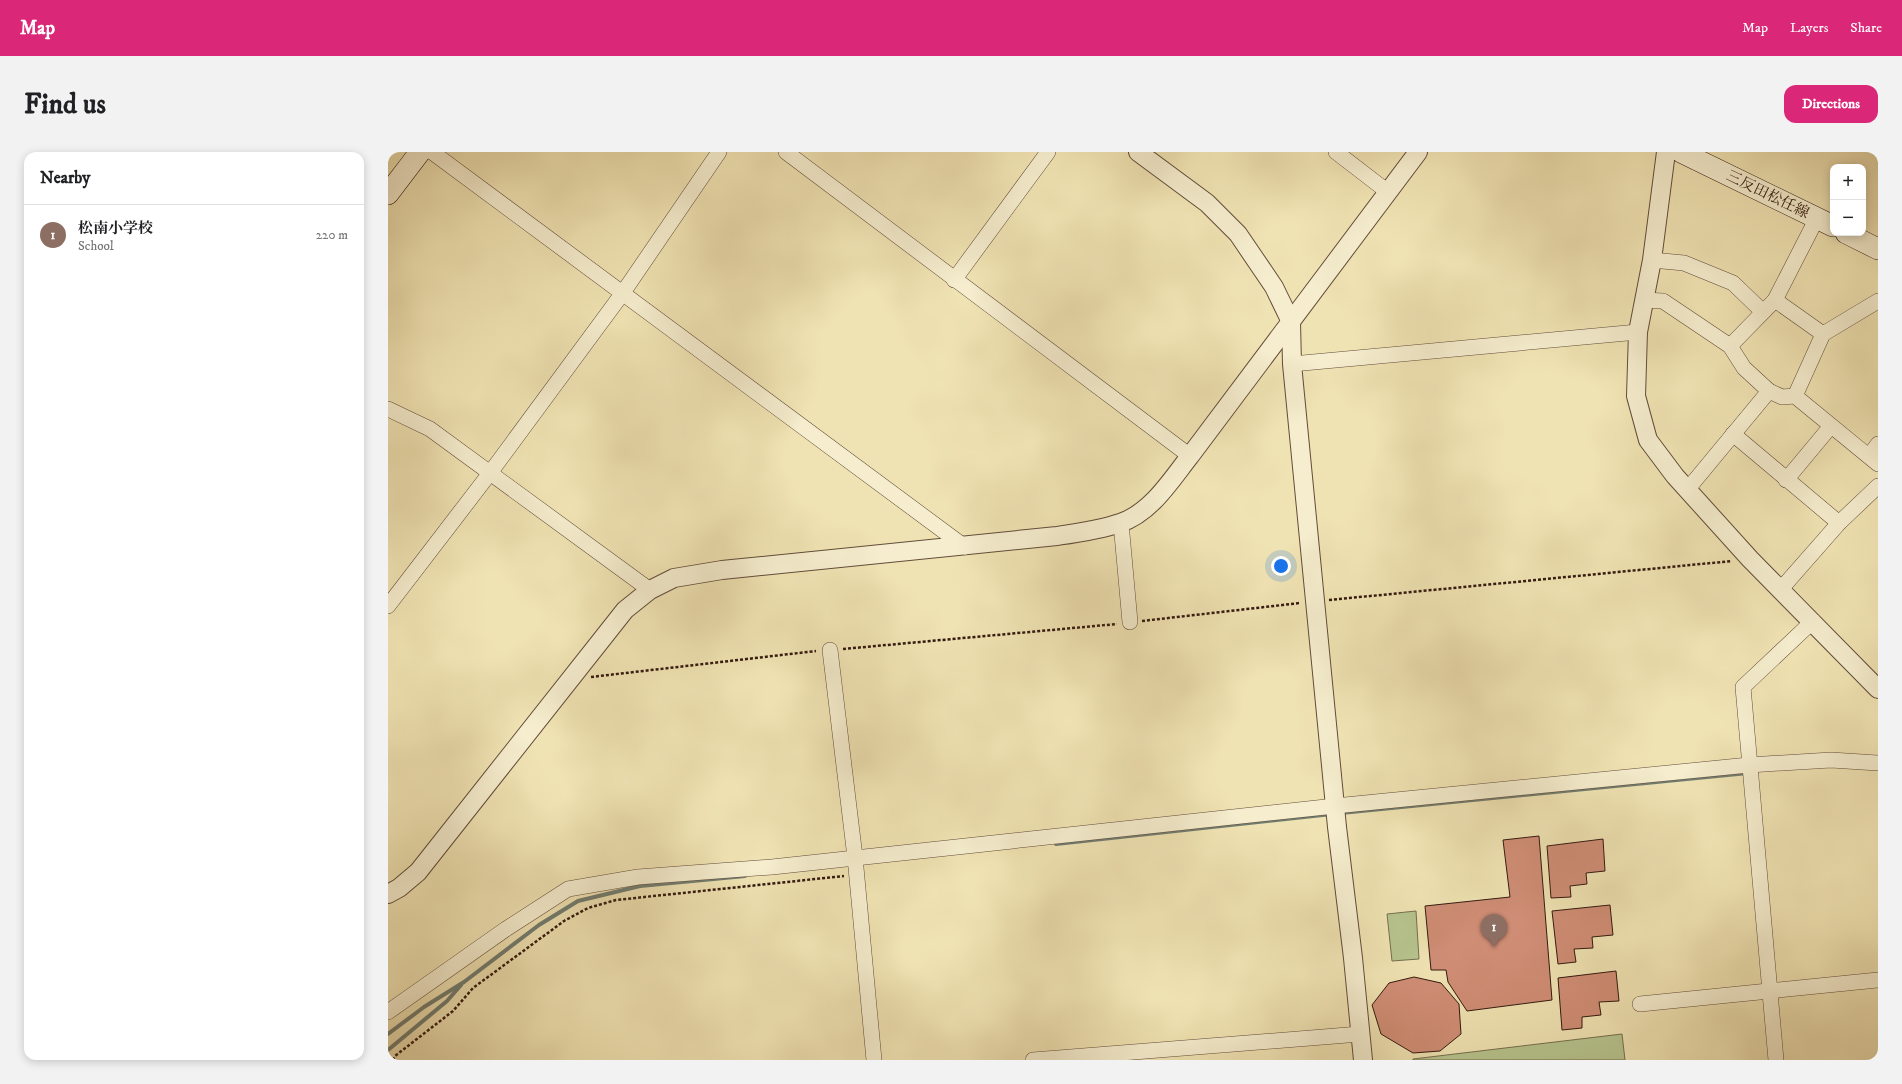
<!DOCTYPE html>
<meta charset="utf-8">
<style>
body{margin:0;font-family:"IM FELL DW Pica","Noto Serif JP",serif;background:#f2f2f2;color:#202124}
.controls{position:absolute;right:12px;top:12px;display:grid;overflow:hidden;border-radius:8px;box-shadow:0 2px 10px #0003}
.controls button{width:36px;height:36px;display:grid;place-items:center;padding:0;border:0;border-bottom:1px solid #e0e0e0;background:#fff;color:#202124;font:20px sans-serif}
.you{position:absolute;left:893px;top:414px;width:14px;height:14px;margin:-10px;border:3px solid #fff;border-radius:50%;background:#1a73e8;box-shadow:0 0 0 6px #1a73e833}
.badge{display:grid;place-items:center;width:26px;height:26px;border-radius:50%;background:#db2777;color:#fff;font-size:13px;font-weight:700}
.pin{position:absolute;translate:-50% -33px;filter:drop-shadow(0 1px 2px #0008)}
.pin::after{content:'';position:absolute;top:21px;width:14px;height:12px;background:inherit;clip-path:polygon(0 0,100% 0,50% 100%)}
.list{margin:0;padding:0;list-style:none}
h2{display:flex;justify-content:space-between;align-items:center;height:52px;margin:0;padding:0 16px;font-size:17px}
h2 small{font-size:13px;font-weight:400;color:#757577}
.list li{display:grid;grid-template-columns:26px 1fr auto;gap:12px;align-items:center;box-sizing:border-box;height:60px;padding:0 16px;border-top:1px solid #e0e0e0}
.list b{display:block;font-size:15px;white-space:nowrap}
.list p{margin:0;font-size:13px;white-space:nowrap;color:#757577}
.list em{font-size:13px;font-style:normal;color:#757577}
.map{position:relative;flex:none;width:1490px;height:908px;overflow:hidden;border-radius:12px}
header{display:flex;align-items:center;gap:24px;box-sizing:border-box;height:56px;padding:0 20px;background:#db2777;color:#fff}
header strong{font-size:19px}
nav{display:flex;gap:22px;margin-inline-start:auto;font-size:14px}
.intro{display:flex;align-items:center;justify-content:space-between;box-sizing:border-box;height:96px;padding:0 24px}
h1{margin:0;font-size:28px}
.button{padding:10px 18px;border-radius:12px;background:#db2777;color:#fff;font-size:14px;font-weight:700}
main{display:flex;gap:24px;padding:0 24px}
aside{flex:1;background:#fff;border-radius:12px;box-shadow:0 2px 10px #0003}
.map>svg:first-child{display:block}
.green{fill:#b7c48e;stroke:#756f4f}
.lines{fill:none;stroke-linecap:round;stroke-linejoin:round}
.stream{stroke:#717c70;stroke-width:4}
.building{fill:#d08e76;stroke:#331a10}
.minor-casing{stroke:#624c39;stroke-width:16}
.tertiary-casing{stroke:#624c39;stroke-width:20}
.secondary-casing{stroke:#331a10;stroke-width:22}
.path{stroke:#331a10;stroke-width:2.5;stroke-dasharray:3 2;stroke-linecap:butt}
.minor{stroke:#f5edce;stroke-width:15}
.tertiary{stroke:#f5edce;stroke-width:18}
.secondary{stroke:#f5edce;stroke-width:21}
.labels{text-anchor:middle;stroke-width:3;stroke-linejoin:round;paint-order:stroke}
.street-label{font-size:15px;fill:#331a10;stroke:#f5edce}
</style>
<header>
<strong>Map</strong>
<nav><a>Map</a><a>Layers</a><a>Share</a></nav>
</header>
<div class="intro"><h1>Find us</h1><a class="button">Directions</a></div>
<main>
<aside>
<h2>Nearby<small></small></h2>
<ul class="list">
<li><span class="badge" style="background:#8d6e63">1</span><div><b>松南小学校</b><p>School</p></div><em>220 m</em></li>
</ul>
</aside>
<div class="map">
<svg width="1490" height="908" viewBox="0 0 1490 908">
<rect width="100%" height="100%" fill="#f0e3b3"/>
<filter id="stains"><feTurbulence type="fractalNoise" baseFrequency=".005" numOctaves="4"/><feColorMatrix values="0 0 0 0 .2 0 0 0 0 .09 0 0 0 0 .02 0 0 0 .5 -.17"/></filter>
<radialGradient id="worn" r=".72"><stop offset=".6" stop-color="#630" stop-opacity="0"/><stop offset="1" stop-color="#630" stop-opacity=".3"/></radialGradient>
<!-- green -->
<g class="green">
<polygon points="1028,759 1031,807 1004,809 999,762"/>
<polygon points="1234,882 1237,908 1025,908 1025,907"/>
</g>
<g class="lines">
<!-- stream -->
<g class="stream">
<polyline points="953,661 1360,621"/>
<polyline points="668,692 944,662"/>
<polyline points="0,882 36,855 76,830 151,773 190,749 252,734 357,724"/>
<polyline points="0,898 59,849 73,833"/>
</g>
</g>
<!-- building -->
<g class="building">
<polygon points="1151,684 1164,848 1079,859 1060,830 1058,818 1043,818 1037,754 1122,745 1115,688"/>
<polygon points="1215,687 1217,719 1198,721 1199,732 1182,734 1183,745 1163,746 1159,694"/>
<polygon points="1222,753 1225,783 1204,785 1205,796 1186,797 1188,810 1170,812 1164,759"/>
<polygon points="1228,819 1231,849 1211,850 1213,863 1194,865 1194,876 1174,878 1170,826"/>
<polygon points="1026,825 1053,831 1071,852 1073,882 1052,899 1025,901 993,882 984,853 1001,831"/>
</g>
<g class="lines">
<!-- minor casing -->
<g class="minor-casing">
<g id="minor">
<polyline points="44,0 577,395"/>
<polyline points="398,0 802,304"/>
<polyline points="948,0 1000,40"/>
<polyline points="1264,108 1296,111 1345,131 1375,160"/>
<polyline points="566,128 660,0"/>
<polyline points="1256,148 1275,149 1342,194 1356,216 1381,239 1394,245 1407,244 1490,312"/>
<polyline points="1387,148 1435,182"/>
<polyline points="1342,194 1387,148 1429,66"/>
<polyline points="904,212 1250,180"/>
<polyline points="1407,244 1435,182 1490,149"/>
<polyline points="0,257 42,277 262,438"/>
<polyline points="1345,282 1451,371"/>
<polyline points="1481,304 1490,292"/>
<polyline points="1398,328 1443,274"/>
<polyline points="1299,338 1381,239"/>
<polyline points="733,371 742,470"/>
<polyline points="1393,437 1451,371 1490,334"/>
<polyline points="0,454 102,321 234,142 331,0"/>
<polyline points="442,498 467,705 486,908"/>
<polyline points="1252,852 1490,828"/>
<polyline points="0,860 118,777 180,737 250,725 384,715 947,654 1361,613 1443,608 1490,611"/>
<polyline points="645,908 972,882"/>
<polyline points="1388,908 1355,535 1425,469"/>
</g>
</g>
<!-- tertiary casing -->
<g class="tertiary-casing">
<g id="tertiary">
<polyline points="750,0 819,51 850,82 886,135 903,170 904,212 949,675 965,806 975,908"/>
<polyline points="1278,0 1264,108 1250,180 1248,244 1260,288 1287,324 1362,407 1490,537"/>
<path d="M0,742L11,736L30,720L237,458L262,438L286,426L334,418L669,384C690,381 712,378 732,371C763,361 783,328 802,304L1030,0"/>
</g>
</g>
<!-- secondary casing -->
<g class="secondary-casing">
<g id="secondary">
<polyline points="1293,0 1445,74"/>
<polyline points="0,42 32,0"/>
<polyline points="1458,81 1490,97"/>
</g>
</g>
<!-- path -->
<g class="path">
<polyline points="941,448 1344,409"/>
<polyline points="754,469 912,451"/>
<polyline points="455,497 729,472"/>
<polyline points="203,525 428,499"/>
<polyline points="5,908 7,904 65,859 85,836 176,769 200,756 228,748 456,724"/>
</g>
<!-- minor -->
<use href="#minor" class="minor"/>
<!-- tertiary -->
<use href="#tertiary" class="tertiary"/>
<!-- secondary -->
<use href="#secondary" class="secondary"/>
</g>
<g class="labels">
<!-- street labels -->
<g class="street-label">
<text transform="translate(1380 42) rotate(26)" y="5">三反田松任線</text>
</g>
</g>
<rect width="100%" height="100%" filter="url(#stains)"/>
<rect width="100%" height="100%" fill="url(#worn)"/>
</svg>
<div class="controls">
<button>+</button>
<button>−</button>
</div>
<div class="you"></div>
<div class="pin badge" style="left:1106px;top:795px;background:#8d6e63">1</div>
</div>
</main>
